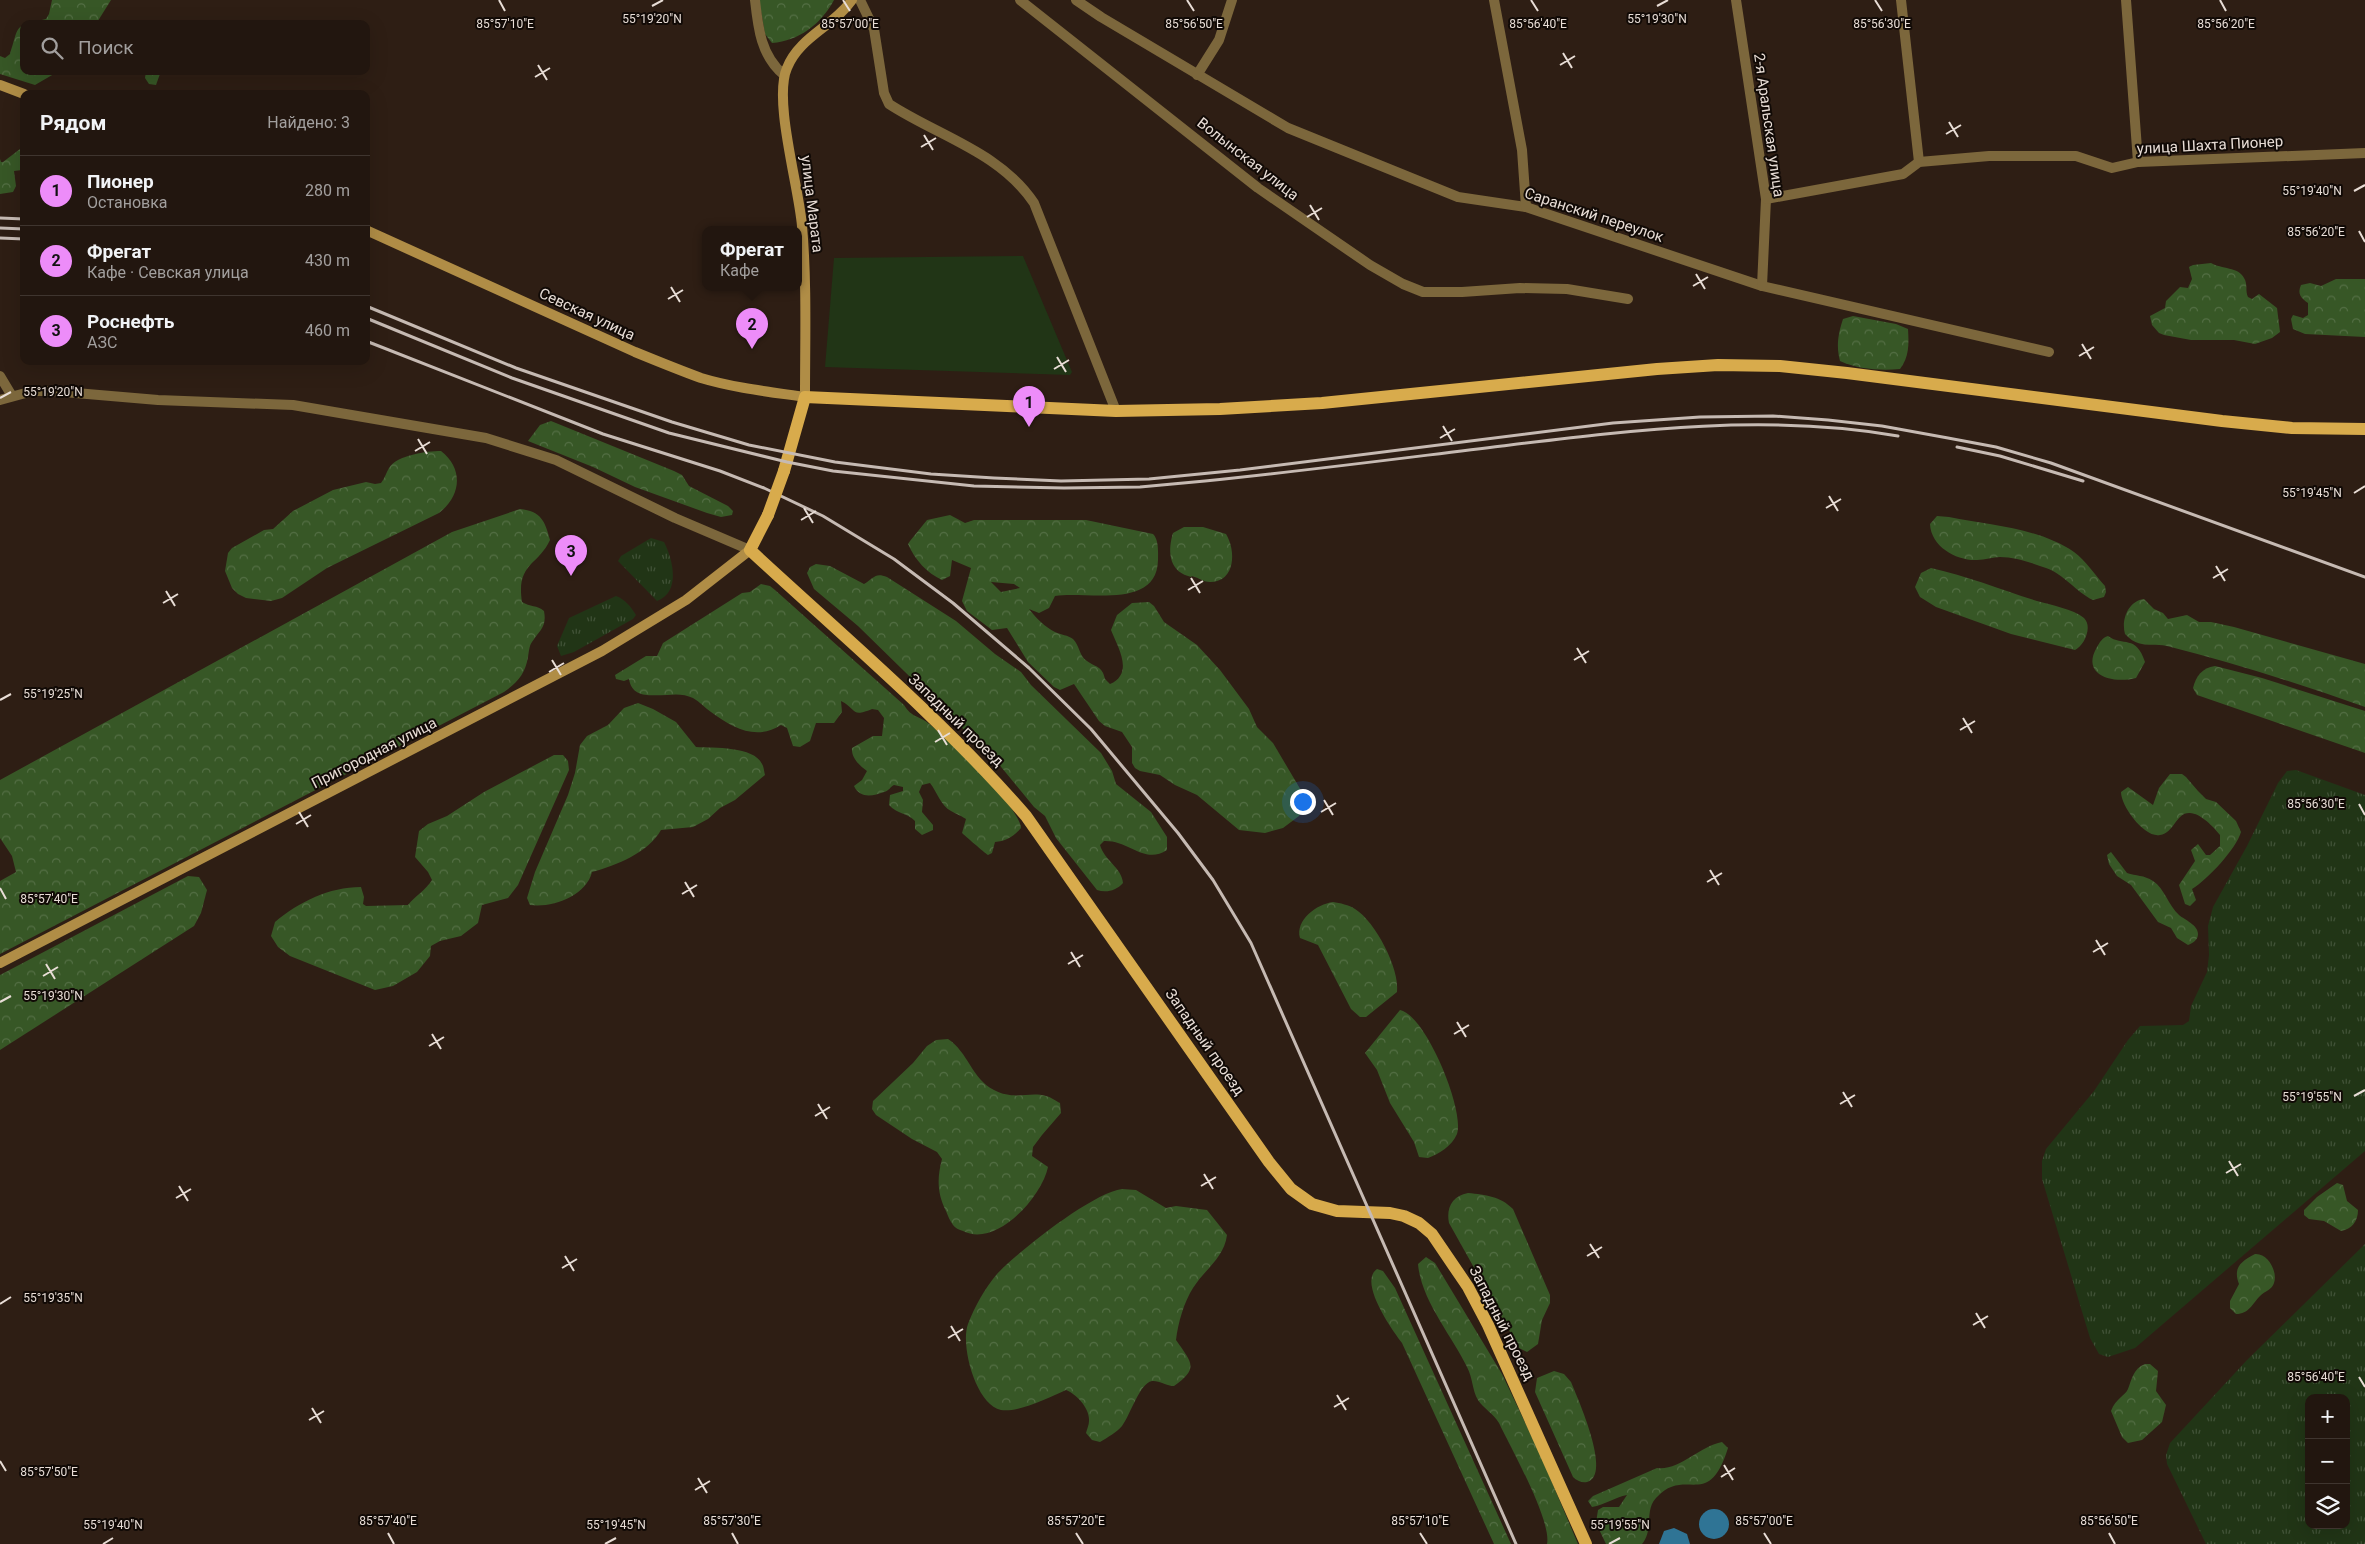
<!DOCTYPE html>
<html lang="ru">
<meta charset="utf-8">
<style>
body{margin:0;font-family:Roboto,sans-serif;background:#2e231d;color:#f1f3f6}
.controls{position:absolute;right:15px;bottom:15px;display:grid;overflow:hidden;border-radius:10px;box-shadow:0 5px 20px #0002}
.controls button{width:45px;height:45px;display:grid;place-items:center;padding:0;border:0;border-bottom:1px solid #3f352f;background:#22160f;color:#f1f3f6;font:25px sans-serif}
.you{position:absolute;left:1302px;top:801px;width:18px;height:18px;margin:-12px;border:4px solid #fff;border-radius:50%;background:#1a73e8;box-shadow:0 0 0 8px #1a73e833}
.badge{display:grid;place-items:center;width:32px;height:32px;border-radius:50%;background:#ed8cf9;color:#111;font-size:16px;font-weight:700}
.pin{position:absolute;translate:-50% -41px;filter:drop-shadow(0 1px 2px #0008)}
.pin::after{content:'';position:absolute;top:26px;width:18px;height:15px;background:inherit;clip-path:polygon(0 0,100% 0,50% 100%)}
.popup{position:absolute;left:702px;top:226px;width:100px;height:65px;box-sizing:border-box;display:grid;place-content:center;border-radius:10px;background:#22160f;filter:drop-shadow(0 1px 4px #0005);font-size:16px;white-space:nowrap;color:#a29f9e}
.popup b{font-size:19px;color:#f1f3f6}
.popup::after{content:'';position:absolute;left:50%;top:100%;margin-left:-10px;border:10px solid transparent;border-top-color:#22160f}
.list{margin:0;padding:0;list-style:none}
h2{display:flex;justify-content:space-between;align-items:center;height:65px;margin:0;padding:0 20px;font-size:21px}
h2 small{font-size:16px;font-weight:400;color:#a29f9e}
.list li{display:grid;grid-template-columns:32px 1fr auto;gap:15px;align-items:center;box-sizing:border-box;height:70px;padding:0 20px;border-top:1px solid #3f352f}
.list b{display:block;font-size:19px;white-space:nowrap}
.list p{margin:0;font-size:16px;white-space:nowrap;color:#a29f9e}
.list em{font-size:16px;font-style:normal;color:#a29f9e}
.icon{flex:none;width:28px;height:28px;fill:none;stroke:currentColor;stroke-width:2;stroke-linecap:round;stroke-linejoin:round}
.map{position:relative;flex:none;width:2365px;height:1544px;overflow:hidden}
.search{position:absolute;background:#22160f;box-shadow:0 5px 20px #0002;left:20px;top:20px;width:350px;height:55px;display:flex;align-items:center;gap:12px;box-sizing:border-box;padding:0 18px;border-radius:10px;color:#a29f9e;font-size:19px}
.panel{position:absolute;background:#22160f;box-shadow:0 5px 20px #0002;left:20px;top:90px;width:350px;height:275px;border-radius:10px}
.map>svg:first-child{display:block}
.grass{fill:url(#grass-tufts);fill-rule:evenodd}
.forest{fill:url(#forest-crowns);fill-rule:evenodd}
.pitch{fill:#213516}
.water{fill:#2f7495}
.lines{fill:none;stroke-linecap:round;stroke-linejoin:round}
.street{stroke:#7c673c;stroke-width:10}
.secondary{stroke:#b08d46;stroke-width:10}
.primary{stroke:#d8ab4c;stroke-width:12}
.rail{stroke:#c6bab3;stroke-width:3}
.primary-bridge{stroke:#d8ab4c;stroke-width:12}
.ticks{fill:none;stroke:#e8ddd6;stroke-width:2}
.labels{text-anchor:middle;stroke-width:4;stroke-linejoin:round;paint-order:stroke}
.street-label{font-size:15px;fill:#e8ddd6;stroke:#110a06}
.ticks-label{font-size:12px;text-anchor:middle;fill:#e8ddd6;stroke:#110a06;stroke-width:4;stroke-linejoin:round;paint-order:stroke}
</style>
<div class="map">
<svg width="2365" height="1544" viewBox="0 0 2365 1544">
<defs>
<pattern id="grass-tufts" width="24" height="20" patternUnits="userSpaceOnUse" patternTransform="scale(1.25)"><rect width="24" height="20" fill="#213516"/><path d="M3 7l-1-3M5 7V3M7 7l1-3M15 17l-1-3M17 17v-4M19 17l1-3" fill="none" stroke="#415237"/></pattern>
<pattern id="forest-crowns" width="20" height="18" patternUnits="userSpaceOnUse" patternTransform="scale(1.25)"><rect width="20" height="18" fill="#375726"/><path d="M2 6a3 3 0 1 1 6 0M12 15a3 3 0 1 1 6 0" fill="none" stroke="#546f45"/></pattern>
</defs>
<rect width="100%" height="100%" fill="#2e1e14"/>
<!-- grass -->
<g class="grass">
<path d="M651,538L664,542C673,560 681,592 657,601L618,561L621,556Z"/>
<path d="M616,596C626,600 630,606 636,615L633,619L574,652L561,656L557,646L569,618Z"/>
<polygon points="2296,770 2365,795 2365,1151 2135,1348 2108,1357 2099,1354 2090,1338 2042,1179 2042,1161 2046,1149 2094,1091 2128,1040 2140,1026 2183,1025 2189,1021 2191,1006 2207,972 2209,955 2208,926 2213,907 2247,846 2278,783 2287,771"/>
<path d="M2365,1244V1544H2206L2167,1464L2166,1455L2170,1443L2247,1360ZM2309,1398H2346V1525H2309Z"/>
</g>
<!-- forest -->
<g class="forest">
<path d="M52,0H111L96,24H24V71H59L35,85L0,74V56L5,58L10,54C20,23 13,27 46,19L49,14Z"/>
<path d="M759,0H834C821,24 799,41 772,43L765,34Z"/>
<polygon points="146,71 161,71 156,85 149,84 145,78"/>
<polygon points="24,146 24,186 21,183 22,170 14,171 16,186 13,192 0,194 0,159 1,162 3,162"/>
<path d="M2211,263C2221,269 2239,267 2244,278C2248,284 2245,291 2248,297L2252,299L2259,294L2277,308L2280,332L2272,338L2255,344L2234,340H2191L2164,335L2159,333L2152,325L2150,316L2165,308L2166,301L2180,287L2188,288L2192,279L2189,267L2193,265Z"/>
<path d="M2336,279H2365V337L2305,334L2293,329L2291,319L2293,315L2303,318L2308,315V303C2301,298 2297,294 2301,285L2310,283L2321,286Z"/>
<path d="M1853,316L1896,324L1908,329C1909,345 1909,357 1900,369C1880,371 1858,369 1840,361C1836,346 1838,334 1843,319Z"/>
<polygon points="551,421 674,471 682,475 689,486 728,506 733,511 732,515 721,517 707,513 635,487 593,467 528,441 540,425"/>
<path d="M441,451C464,469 461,496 439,513L327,568L282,598L271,601L246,598L238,594L232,588L225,571L228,553L232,548L264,530L273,529L293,511L333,490L366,482L375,484L381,483C385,478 386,473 389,468C397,455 427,451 441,451Z"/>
<path d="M520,509C541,511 545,521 550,540C538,566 516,563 522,602C530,607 537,605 544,611C547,627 540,630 532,642C529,646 529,652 528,657C525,674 518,682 504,692L0,954V881L16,872L12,856L0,838V780L452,532Z"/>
<path d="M950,515L965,523L974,520H1086L1153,534C1159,540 1158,552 1158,560C1157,610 1087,591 1055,596L1049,608L1039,613L1029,609C1036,618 1045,627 1055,632C1061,635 1068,635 1073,639C1080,646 1079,656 1087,661C1097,668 1102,666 1105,679L1110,684C1135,673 1117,646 1111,630L1117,615L1132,603L1149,602L1154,606L1164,622L1197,645L1220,670L1249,709L1257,727L1273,743L1302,792L1305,801L1299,816L1283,828L1265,833L1239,830L1197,795L1175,785L1160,775L1140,771L1135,768L1132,763V747L1122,732L1105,726L1099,721L1074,684L1060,690L1054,687L1028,662L1007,628L992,630L967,611L962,601L971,568L952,560L950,576L942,580C927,573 915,560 908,544L910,541L927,520ZM991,582L1014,584L1020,588L1001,592Z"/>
<path d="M1937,516L1949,517C1990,525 2039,528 2074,552C2086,561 2095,575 2105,586L2106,592L2104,597L2093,600C2076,592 2064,574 2046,568C2032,563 2015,557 2000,557C1993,557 1985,560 1977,560C1957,561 1931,547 1930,524Z"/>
<path d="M1184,527H1203L1226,534C1236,550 1236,582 1210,582C1204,582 1201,579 1195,577C1190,575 1193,578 1188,576C1168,570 1168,549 1173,533Z"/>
<path d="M816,564L830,566L864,584C874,578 875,572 887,577L956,621L995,654L1021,672L1031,685L1101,753L1112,771L1116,784L1151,812L1167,837V850C1144,865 1130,840 1104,841L1100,845C1104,860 1122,868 1123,883C1116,891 1106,893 1097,890L1056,838L1045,816L1034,807L997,762L858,626L814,589L807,573L810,567Z"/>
<path d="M1931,568C1967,576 2002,590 2037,601C2051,605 2073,609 2084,618C2093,627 2084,646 2075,650L2011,634L1936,607L1920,597L1915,587L1921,573Z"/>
<path d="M761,584L770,586L775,590L904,705C912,718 918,715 928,723C947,737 1020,807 1021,828C1014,836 1006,841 995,842L992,853L988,855C985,853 964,835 962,833L966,819C960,815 956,814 951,811C941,806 937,792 930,783L922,785L919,792L923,800L922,812L933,825V830L922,835L915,829V821C908,813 897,814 889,805L890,795L903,791V787L894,785C890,787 889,791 884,792C873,796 860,799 854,786L862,780L867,771C860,766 851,758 852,748L873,736H882L884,718L878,710L872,709C851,718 857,709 841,701L842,712L834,723H816L810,741L800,747L793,746L787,728L781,725C756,741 733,728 711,712C705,708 700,702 693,698C685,694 676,694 667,695C652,695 632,699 629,679L624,681L616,679L615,675L646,656H657L663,643L742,593L750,592Z"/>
<path d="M2144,599L2154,609L2163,613L2168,619L2187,615L2199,622H2211L2234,627L2365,664V707C2300,684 2234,663 2167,646C2150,642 2140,650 2125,634C2121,620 2128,601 2144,599Z"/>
<path d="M2108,636C2123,647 2136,634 2145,662L2136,678C2114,684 2080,676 2097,647C2100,642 2102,638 2108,636Z"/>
<path d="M2215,666L2262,678L2365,711V753L2197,695L2193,688C2196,676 2202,668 2215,666Z"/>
<path d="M638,703L653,709L676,722L696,747C713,748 754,746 762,764C764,767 764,772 765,775L735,800L720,808L708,819L693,827L661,830C648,853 617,865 592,872C586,896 553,908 530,905L527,898L535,872L568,795L575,773L580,745L587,736L608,725L624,708Z"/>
<path d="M554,755H563L568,761L569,770L518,885L508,898L482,905L478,923L461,936L440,941L431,946L430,956L417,972L393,986L375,990L290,956L278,947L271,936L275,922C299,902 329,887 361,887L364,897L363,904L366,906L408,905C415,896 426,890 432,880L428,872L415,857L419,831L428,824L447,816L484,792Z"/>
<path d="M2170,774H2182L2186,777L2198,791L2206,799L2216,802L2236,821L2241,832C2236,849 2208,879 2192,889L2196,900L2190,906L2185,904L2179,885L2195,861L2191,850L2198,844L2206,855H2210L2220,846V835C2214,827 2199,812 2189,813C2176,813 2174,833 2160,835C2144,838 2121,806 2121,792L2128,787L2153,805L2159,788Z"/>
<path d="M2111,852L2127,873C2136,876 2144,875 2153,881C2165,889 2168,905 2179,915C2185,920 2198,925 2198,934C2198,940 2193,943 2188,945L2177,938L2171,928L2158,922L2131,885L2117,876L2109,864L2107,855Z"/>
<polygon points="188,876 199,877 207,890 201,913 194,926 0,1050 0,975"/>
<path d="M1333,902C1340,903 1349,905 1355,909C1375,921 1400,969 1397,992L1366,1017H1360L1351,1009L1318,945L1300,938C1295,920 1317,904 1333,902Z"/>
<path d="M1400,1010C1426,1015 1465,1111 1457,1134C1452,1146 1439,1154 1428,1158L1419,1157L1414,1142L1390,1103L1377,1070L1365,1053Z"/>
<path d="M948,1039C968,1052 972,1079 994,1090C1015,1101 1029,1091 1046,1096C1051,1097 1056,1101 1060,1103L1061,1113L1042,1135L1033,1147L1032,1156L1048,1167C1042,1197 996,1248 963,1231C959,1230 955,1228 953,1225C950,1221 948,1216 946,1211C937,1193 937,1178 942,1159L937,1152L912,1139L876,1115L872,1109L873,1101L913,1063L927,1046L936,1040Z"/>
<path d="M2337,1183L2343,1185L2347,1201L2358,1210C2358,1221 2352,1229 2341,1231L2324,1221L2309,1219L2304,1215V1210L2317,1197Z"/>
<path d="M1122,1189L1136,1190L1166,1208L1176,1206L1207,1210L1227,1235C1224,1258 1205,1269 1193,1288C1184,1302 1178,1323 1176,1340C1191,1362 1200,1368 1174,1386C1167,1386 1158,1380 1152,1381C1139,1384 1131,1414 1122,1426C1116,1433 1108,1437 1100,1442L1092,1440L1086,1433C1087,1429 1089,1425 1089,1421C1090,1408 1076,1394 1066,1390C1050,1397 1018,1413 1001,1410C976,1405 960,1345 968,1324C975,1306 985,1288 997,1274C1019,1251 1092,1193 1122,1189Z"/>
<path d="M1468,1193C1486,1195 1500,1196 1513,1209L1550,1295V1303L1542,1320L1538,1344L1527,1352L1519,1348L1449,1223C1446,1208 1452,1196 1468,1193Z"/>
<path d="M2255,1254C2268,1253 2278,1272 2274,1283C2272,1290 2265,1291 2260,1296C2252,1304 2249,1314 2236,1314L2230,1308V1301L2239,1284C2233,1268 2240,1262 2255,1254Z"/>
<path d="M1426,1257L1435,1263L1502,1374L1540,1454L1578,1544H1547C1552,1521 1510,1446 1499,1423C1493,1413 1484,1409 1478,1400C1472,1390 1473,1378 1467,1367C1452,1336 1421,1300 1418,1264Z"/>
<path d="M1377,1269L1383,1271L1395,1288L1511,1544H1494L1402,1343C1392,1330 1358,1282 1377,1269Z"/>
<path d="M2145,1364H2150L2158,1371L2156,1391L2166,1405L2162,1422L2142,1440L2128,1443L2122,1437L2111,1411C2116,1398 2125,1396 2128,1389C2132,1379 2133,1369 2145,1364Z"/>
<path d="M1554,1371L1564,1374L1571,1382C1577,1397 1613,1476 1587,1482C1582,1483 1577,1481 1573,1477L1535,1392L1537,1378Z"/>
<path d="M1722,1442L1728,1448C1708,1512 1686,1465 1656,1498C1644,1511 1654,1530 1642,1544H1606L1596,1523L1598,1510L1603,1507H1619L1627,1495C1615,1497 1605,1505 1592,1507L1588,1501L1593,1496L1657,1468C1679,1471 1700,1446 1722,1442Z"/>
</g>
<!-- pitch -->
<polygon class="pitch" points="1023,256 1072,372 1070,375 825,367 834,258"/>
<!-- water -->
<g class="water">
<circle cx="1714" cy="1524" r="15"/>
<polygon points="1674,1528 1687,1534 1690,1544 1659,1544 1664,1531"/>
</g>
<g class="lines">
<!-- street -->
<g class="street">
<path d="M755,0C758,28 761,56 784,75"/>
<path d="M860,0L874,29L884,93L889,104C938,136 1000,152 1034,203L1116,411"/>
<polyline points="1020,0 1258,188 1370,265 1403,284 1423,292 1462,292 1520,288 1567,289 1628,299"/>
<polyline points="1076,0 1101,17 1288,128 1458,197 1526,207 1762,286 2049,352"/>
<polyline points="1494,0 1522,150 1526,207"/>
<polyline points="1736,0 1766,199 1762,286"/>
<polyline points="1901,0 1919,162"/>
<polyline points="2126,0 2138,162"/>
<polyline points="1197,75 1219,40 1232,0"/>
<polyline points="1766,199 1903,174 1919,162 1989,156 2076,156 2112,168 2138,162 2365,153"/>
<polyline points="0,376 12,396"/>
<polyline points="0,400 33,391 52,391 158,400 293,405 486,438 556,460 675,518 750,550"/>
</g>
<!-- secondary -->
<g class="secondary">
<polyline points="0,85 24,94"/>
<path d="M366,230L635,352C657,361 679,370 701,378C734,388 771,392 805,397C805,340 807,283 802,226C799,187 773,100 787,68C799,37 834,26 852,0"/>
<polyline points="0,963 602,651 686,600 750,550"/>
</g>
<!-- primary -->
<g class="primary">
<polyline points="784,471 805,397 1116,411 1220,409 1322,403 1657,369 1718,365 1780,366 1847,373 2222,421 2292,428 2365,429"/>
<path d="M768,515L750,550C844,637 943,720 1026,816L1269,1162L1291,1189L1312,1204L1337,1211L1390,1213L1404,1216L1419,1223L1432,1234L1468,1287L1488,1325L1586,1544"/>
</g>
<!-- rail -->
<g class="rail">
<polyline points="0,218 24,219"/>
<polyline points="0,228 24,229"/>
<polyline points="0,238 24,239"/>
<polyline points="366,306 516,368 672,422 749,445 835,462 931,474 994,478 1061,481 1149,479 1240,470 1613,423 1700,417 1773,416 1828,420 1882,426 1948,438 1996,447 2051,463 2365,577"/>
<path d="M366,318L512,378L669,433L787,462L833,471L974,486L1064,488L1140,487L1205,481C1304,471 1403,458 1502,446C1633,430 1767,413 1898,436"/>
<polyline points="366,341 603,434 720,471 764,488 823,516 894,559 953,603 1029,668 1091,729 1178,833 1213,880 1251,943 1516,1544"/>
<polyline points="1957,447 2000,456 2083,481"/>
</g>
<!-- primary-bridge -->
<polyline class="primary-bridge" points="768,515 784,471"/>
</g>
<!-- ticks -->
<path class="ticks" d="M499,0L505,11M843,0L850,11M1187,0L1194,11M1531,0L1538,11M1875,0L1882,11M2220,0L2226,11M652,6L663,0M1657,6L1668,0M1563,53L1572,68M538,65L547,80M1560,65L1575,56M535,77L550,68M1949,122L1958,137M1946,134L1961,125M924,135L933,150M921,147L936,138M2354,191L2365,185M1310,205L1319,220M1307,217L1322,208M2359,231L2365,242M1696,274L1705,289M1693,286L1708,277M671,287L680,302M668,299L683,290M2082,344L2091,359M2079,356L2094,347M1057,357L1066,372M1054,369L1069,360M0,398L11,392M1443,426L1452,441M1440,438L1455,429M418,439L427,454M415,451L430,442M2354,493L2365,486M1829,496L1838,511M804,508L813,523M1826,508L1841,499M801,520L816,511M2216,566L2225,581M1191,578L1200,593M2213,578L2228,569M1188,590L1203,581M166,591L175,606M163,603L178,594M1577,648L1586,663M552,660L561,675M1574,660L1589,651M549,672L564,663M0,700L11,694M1963,718L1972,733M938,730L947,745M1960,730L1975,721M935,742L950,733M1324,800L1333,815M2359,804L2365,815M299,812L308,827M1321,812L1336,803M296,824L311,815M1710,870L1719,885M685,882L694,897M1707,882L1722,873M0,888L6,899M682,894L697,885M2096,940L2105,955M1071,952L1080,967M2093,952L2108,943M46,964L55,979M1068,964L1083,955M43,976L58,967M0,1002L11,996M1457,1022L1466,1037M432,1034L441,1049M1454,1034L1469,1025M429,1046L444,1037M1843,1092L1852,1107M2354,1096L2365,1090M818,1104L827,1119M1840,1104L1855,1095M815,1116L830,1107M2229,1161L2238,1176M2226,1173L2241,1164M1204,1174L1213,1189M179,1186L188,1201M1201,1186L1216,1177M176,1198L191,1189M1590,1244L1599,1258M565,1256L574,1271M1587,1256L1602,1247M562,1268L577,1259M0,1304L11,1297M1976,1313L1985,1328M1973,1325L1988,1316M951,1326L960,1341M948,1338L963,1329M2359,1377L2365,1387M1337,1395L1346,1410M1334,1407L1349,1398M312,1408L321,1423M309,1420L324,1411M0,1461L6,1471M1724,1465L1733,1480M1721,1477L1735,1468M698,1478L707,1493M695,1490L710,1481M388,1533L394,1544M732,1533L738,1544M1076,1533L1083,1544M1420,1533L1427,1544M1764,1533L1771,1544M2109,1533L2115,1544M103,1544L113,1538M605,1544L616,1538M1609,1544L1620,1538"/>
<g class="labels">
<!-- street labels -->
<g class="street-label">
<text transform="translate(1769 125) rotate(82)" y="5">2-я Аральская улица</text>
<text transform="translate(2210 145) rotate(-3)" y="5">улица Шахта Пионер</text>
<text transform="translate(1248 159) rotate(38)" y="5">Волынская улица</text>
<text transform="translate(812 204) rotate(83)" y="5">улица Марата</text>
<text transform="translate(1594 215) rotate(18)" y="5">Саранский переулок</text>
<text transform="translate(587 314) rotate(25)" y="5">Севская улица</text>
<text transform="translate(956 720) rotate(44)" y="5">Западный проезд</text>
<text transform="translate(374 753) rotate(-27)" y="5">Пригородная улица</text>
<text transform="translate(1205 1042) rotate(55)" y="5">Западный проезд</text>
<text transform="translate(1502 1323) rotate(63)" y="5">Западный проезд</text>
</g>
</g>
<g class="ticks-label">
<text x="652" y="23">55°19'20"N</text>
<text x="1657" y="23">55°19'30"N</text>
<text x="2226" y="28">85°56'20"E</text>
<text x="505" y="28">85°57'10"E</text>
<text x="1538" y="28">85°56'40"E</text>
<text x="1882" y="28">85°56'30"E</text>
<text x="850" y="28">85°57'00"E</text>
<text x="1194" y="28">85°56'50"E</text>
<text x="2312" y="195">55°19'40"N</text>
<text x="2316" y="236">85°56'20"E</text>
<text x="53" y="396">55°19'20"N</text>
<text x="2312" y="497">55°19'45"N</text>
<text x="53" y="698">55°19'25"N</text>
<text x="2316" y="808">85°56'30"E</text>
<text x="49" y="903">85°57'40"E</text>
<text x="53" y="1000">55°19'30"N</text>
<text x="2312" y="1101">55°19'55"N</text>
<text x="53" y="1302">55°19'35"N</text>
<text x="2316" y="1381">85°56'40"E</text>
<text x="49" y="1476">85°57'50"E</text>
<text x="388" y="1525">85°57'40"E</text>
<text x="732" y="1525">85°57'30"E</text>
<text x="1076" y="1525">85°57'20"E</text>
<text x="1420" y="1525">85°57'10"E</text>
<text x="1764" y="1525">85°57'00"E</text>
<text x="2109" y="1525">85°56'50"E</text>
<text x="113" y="1529">55°19'40"N</text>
<text x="616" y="1529">55°19'45"N</text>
<text x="1620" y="1529">55°19'55"N</text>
</g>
</svg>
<div class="controls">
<button>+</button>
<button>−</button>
<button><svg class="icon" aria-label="layers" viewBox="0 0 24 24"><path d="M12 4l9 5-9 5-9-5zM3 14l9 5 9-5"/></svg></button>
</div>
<div class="you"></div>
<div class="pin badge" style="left:1029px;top:427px">1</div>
<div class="pin badge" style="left:752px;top:349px">2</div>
<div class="popup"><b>Фрегат</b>Кафе</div>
<div class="pin badge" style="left:571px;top:576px">3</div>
<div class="search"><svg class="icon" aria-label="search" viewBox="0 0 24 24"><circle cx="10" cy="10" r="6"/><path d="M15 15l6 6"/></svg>Поиск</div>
<section class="panel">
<h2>Рядом<small>Найдено: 3</small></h2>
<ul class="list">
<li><span class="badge">1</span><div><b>Пионер</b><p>Остановка</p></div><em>280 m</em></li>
<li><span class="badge">2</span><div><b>Фрегат</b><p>Кафе · Севская улица</p></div><em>430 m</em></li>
<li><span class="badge">3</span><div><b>Роснефть</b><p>АЗС</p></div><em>460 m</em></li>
</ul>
</section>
</div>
